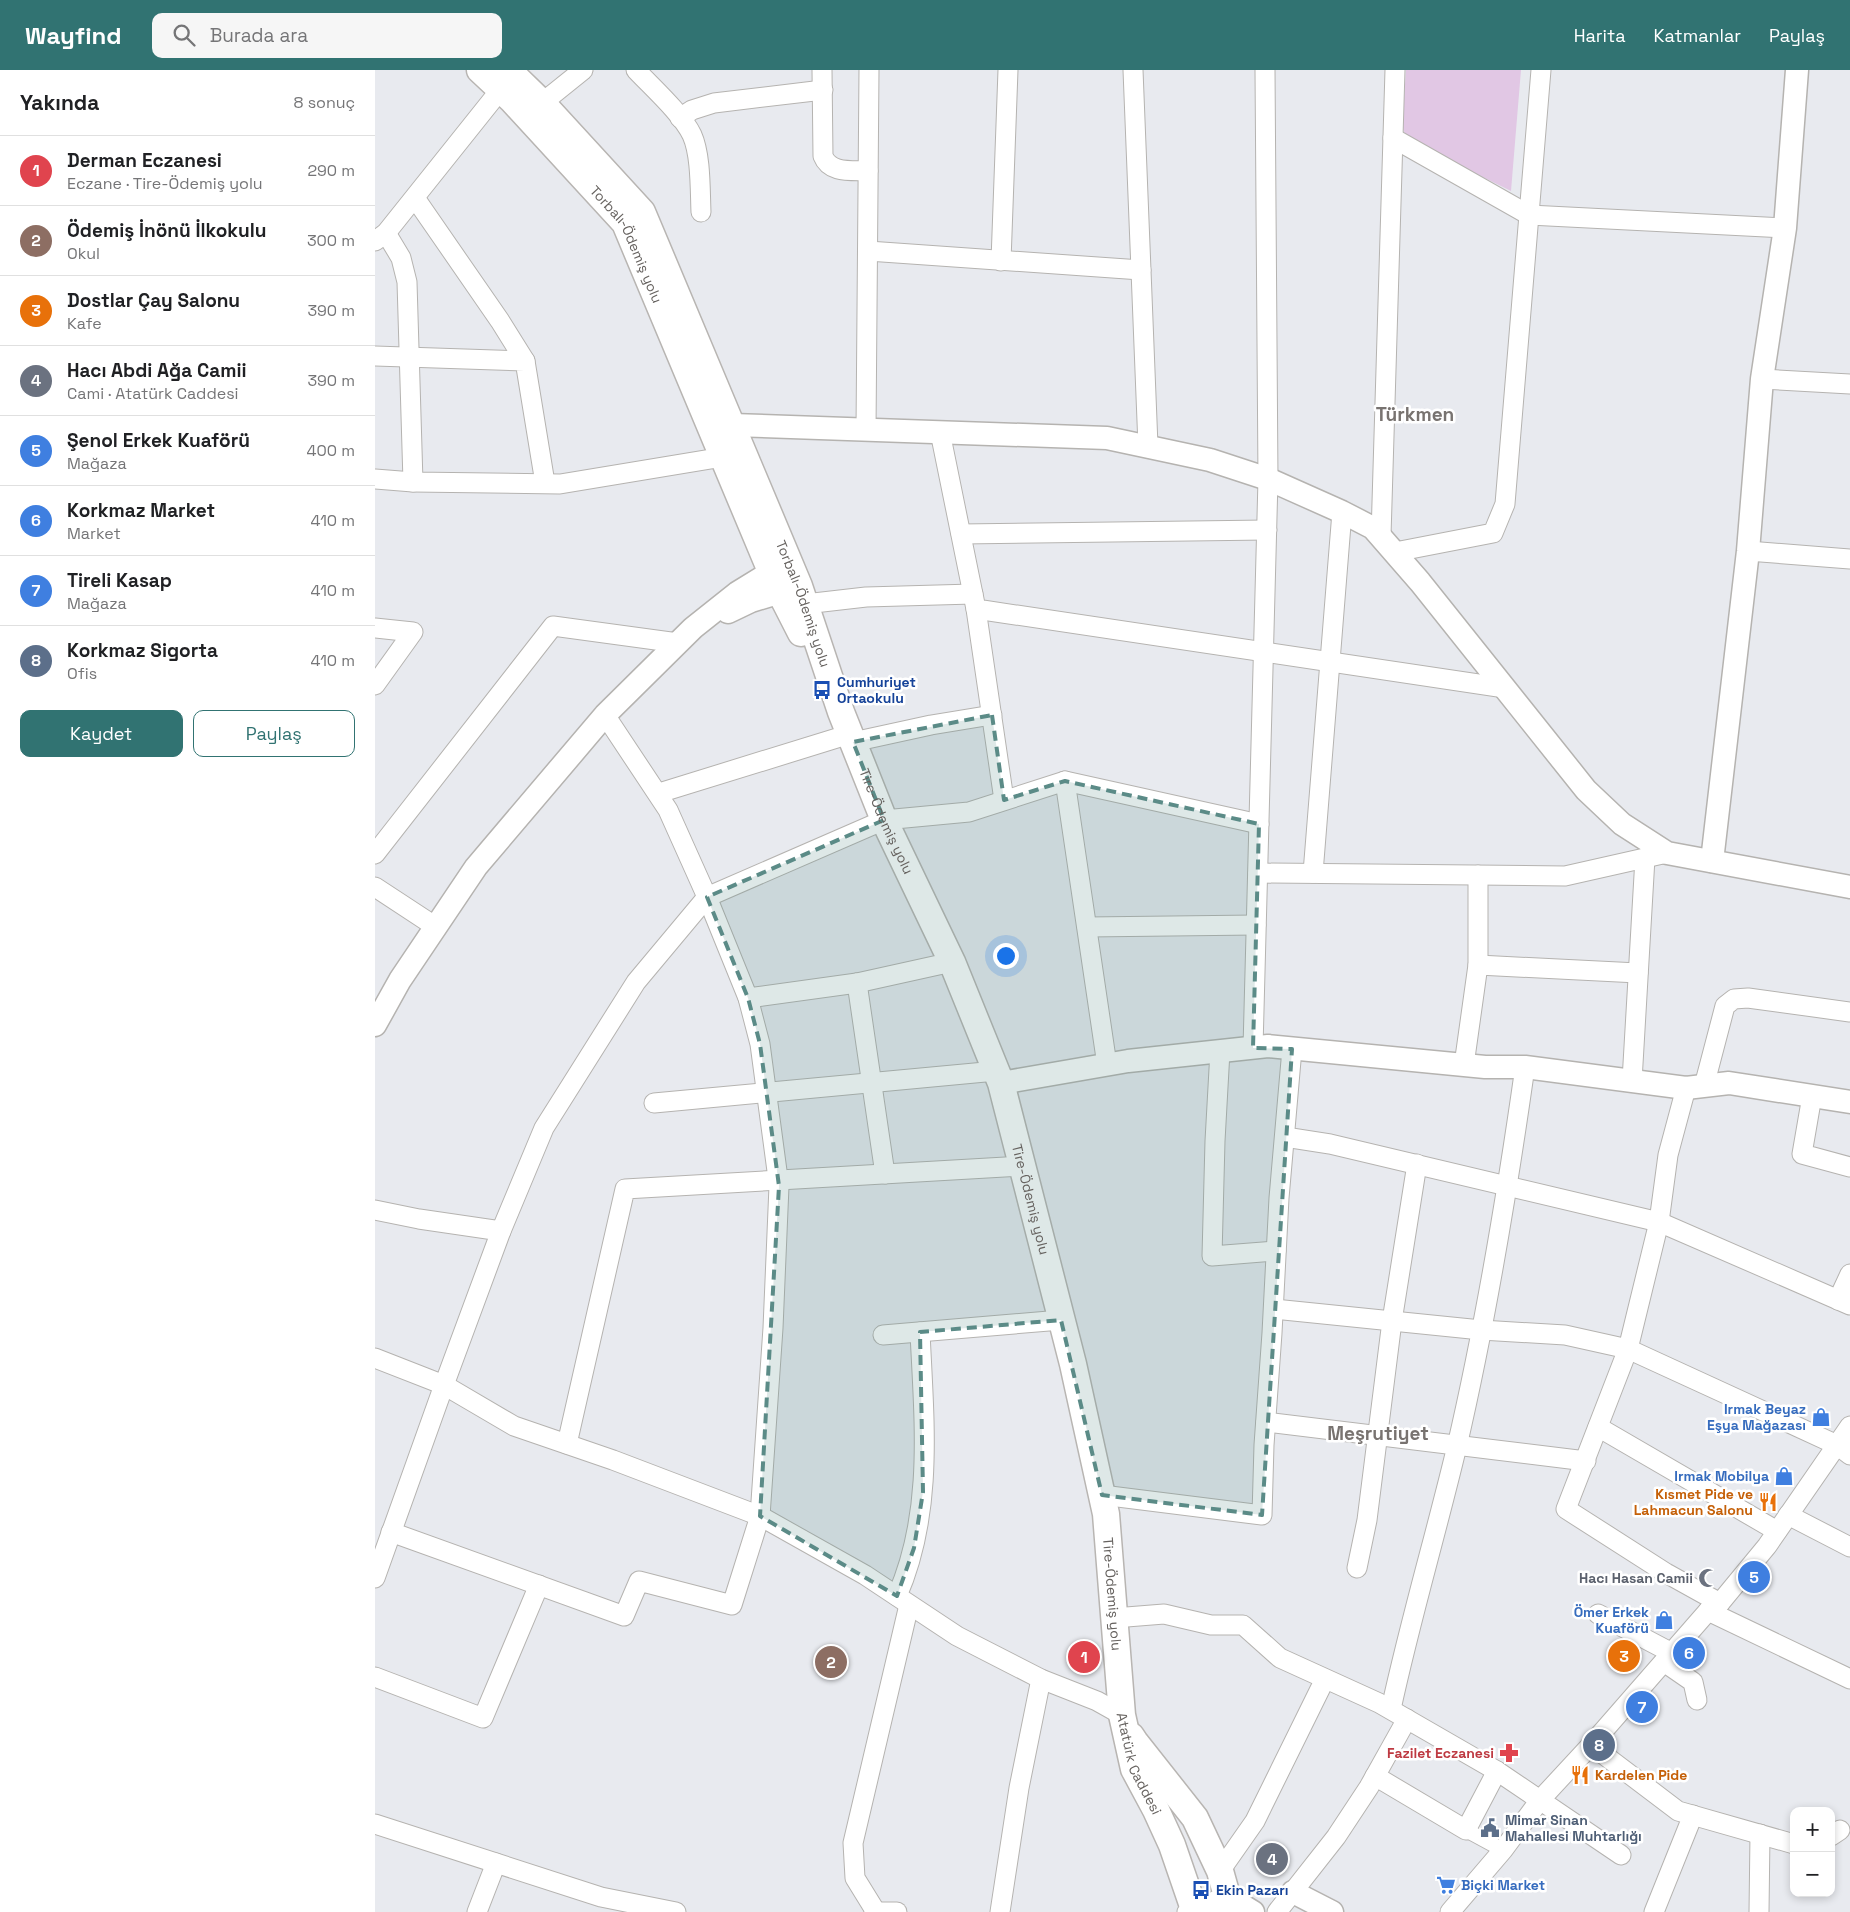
<!DOCTYPE html>
<html lang="tr">
<meta charset="utf-8">
<style>
body{margin:0;font-family:"Space Grotesk",sans-serif;background:#f6f6f6;color:#202124}
.controls{position:absolute;right:15px;bottom:15px;display:grid;overflow:hidden;border-radius:10px;box-shadow:0 2px 8px #0003}
.controls button{width:45px;height:45px;display:grid;place-items:center;padding:0;border:0;border-bottom:1px solid #e0e0e0;background:#fff;color:#202124;font:25px sans-serif}
.you{position:absolute;left:630px;top:885px;width:18px;height:18px;margin:-12px;border:4px solid #fff;border-radius:50%;background:#1a73e8;box-shadow:0 0 0 8px #1a73e833}
.badge{display:grid;place-items:center;width:32px;height:32px;border-radius:50%;background:#317372;color:#fff;font-size:16px;font-weight:700}
.pin{position:absolute;translate:-50% -50%;border:2px solid #fff;box-shadow:0 1px 5px #0006}
.list{margin:0;padding:0;list-style:none}
h2{display:flex;justify-content:space-between;align-items:center;height:65px;margin:0;padding:0 20px;font-size:21px}
h2 small{font-size:16px;font-weight:400;color:#757577}
.list li{display:grid;grid-template-columns:32px 1fr auto;gap:15px;align-items:center;box-sizing:border-box;height:70px;padding:0 20px;border-top:1px solid #e0e0e0}
.list b{display:block;font-size:19px;white-space:nowrap}
.list p{margin:0;font-size:16px;white-space:nowrap;color:#757577}
.list em{font-size:16px;font-style:normal;color:#757577}
.actions{display:flex;gap:10px;padding:15px 20px}
.actions a{flex:1;padding:11px 0;border:1px solid #317372;border-radius:10px;text-align:center;font-size:18px;color:#317372}
.actions .main{background:#317372;color:#fff}
.icon{flex:none;width:28px;height:28px;fill:none;stroke:currentColor;stroke-width:2;stroke-linecap:round;stroke-linejoin:round}
.map{position:relative;flex:none;width:1475px;height:1842px;overflow:hidden}
header{display:flex;align-items:center;gap:30px;box-sizing:border-box;height:70px;padding:0 25px;background:#317372;color:#fff}
header strong{font-size:24px}
nav{display:flex;gap:28px;margin-inline-start:auto;font-size:18px}
.search{width:350px;height:45px;background:#f6f6f6;display:flex;align-items:center;gap:12px;box-sizing:border-box;padding:0 18px;border-radius:10px;color:#757577;font-size:19px}
main{display:flex}
aside{flex:1;background:#fff}
.map>svg:first-child{display:block}
.green{fill:#e1c7e4}
.lines{fill:none;stroke-linecap:round;stroke-linejoin:round}
.pedestrian-casing{stroke:#b5b3b0;stroke-width:16}
.minor-casing{stroke:#b5b3b0;stroke-width:21}
.tertiary-casing{stroke:#b5b3b0;stroke-width:25}
.secondary-casing{stroke:#b8b5b2;stroke-width:29}
.pedestrian{stroke:#fff;stroke-width:14}
.minor{stroke:#fff;stroke-width:19}
.tertiary{stroke:#fff;stroke-width:22}
.secondary{stroke:#fff;stroke-width:26}
.marked{fill:#5b8b87;fill-opacity:0.2;stroke:#5b8b87;stroke-width:4;stroke-dasharray:10 6;stroke-linejoin:round}
.labels{text-anchor:middle;stroke-width:5;stroke-linejoin:round;paint-order:stroke}
.street-label{font-size:14px;fill:#66625f;stroke:#fff}
.transit-label{font-size:14px;font-weight:bold;fill:#164399;stroke:#fff;text-anchor:start}
.shop-label{font-size:14px;font-weight:bold;fill:#366cbe;stroke:#fff;text-anchor:end}
.food-label{font-size:14px;font-weight:bold;fill:#c56008;stroke:#fff;text-anchor:end}
.worship-label{font-size:14px;font-weight:bold;fill:#5b616d;stroke:#fff;text-anchor:end}
.health-label{font-size:14px;font-weight:bold;fill:#be3a42;stroke:#fff;text-anchor:end}
.service-label{font-size:14px;font-weight:bold;fill:#4e5e75;stroke:#fff;text-anchor:start}
.district-label{font-size:19px;font-weight:bold;fill:#787370;stroke:#fff}
</style>
<header>
<strong>Wayfind</strong>
<div class="search"><svg class="icon" aria-label="search" viewBox="0 0 24 24"><circle cx="10" cy="10" r="6"/><path d="M15 15l6 6"/></svg>Burada ara</div>
<nav><a>Harita</a><a>Katmanlar</a><a>Paylaş</a></nav>
</header>
<main>
<aside>
<h2>Yakında<small>8 sonuç</small></h2>
<ul class="list">
<li><span class="badge" style="background:#e0444e">1</span><div><b>Derman Eczanesi</b><p>Eczane · Tire-Ödemiş yolu</p></div><em>290 m</em></li>
<li><span class="badge" style="background:#8d6e63">2</span><div><b>Ödemiş İnönü İlkokulu</b><p>Okul</p></div><em>300 m</em></li>
<li><span class="badge" style="background:#e8710a">3</span><div><b>Dostlar Çay Salonu</b><p>Kafe</p></div><em>390 m</em></li>
<li><span class="badge" style="background:#6b7280">4</span><div><b>Hacı Abdi Ağa Camii</b><p>Cami · Atatürk Caddesi</p></div><em>390 m</em></li>
<li><span class="badge" style="background:#3f7fe0">5</span><div><b>Şenol Erkek Kuaförü</b><p>Mağaza</p></div><em>400 m</em></li>
<li><span class="badge" style="background:#3f7fe0">6</span><div><b>Korkmaz Market</b><p>Market</p></div><em>410 m</em></li>
<li><span class="badge" style="background:#3f7fe0">7</span><div><b>Tireli Kasap</b><p>Mağaza</p></div><em>410 m</em></li>
<li><span class="badge" style="background:#5c6f8a">8</span><div><b>Korkmaz Sigorta</b><p>Ofis</p></div><em>410 m</em></li>
</ul>
<div class="actions"><a class="main">Kaydet</a><a>Paylaş</a></div>
</aside>
<div class="map">
<svg width="1475" height="1842" viewBox="0 0 1475 1842">
<rect width="100%" height="100%" fill="#e8eaef"/>
<!-- green -->
<polygon class="green" points="1031,0 1146,0 1136,121 1033,70 1027,57"/>
<g class="lines">
<!-- pedestrian casing -->
<g class="pedestrian-casing">
<polyline id="pedestrian" points="1091,1760 1128,1780"/>
</g>
<!-- minor casing -->
<g class="minor-casing">
<g id="minor">
<path d="M261,0C278,18 307,44 317,65C326,85 325,119 326,142"/>
<path d="M447,0L448,86C455,104 477,100 493,101"/>
<polyline points="758,0 773,376"/>
<polyline points="167,33 208,0"/>
<polyline points="305,48 317,40 339,33 448,20"/>
<polyline points="1018,68 1154,145 1410,158"/>
<polyline points="40,128 125,251 150,291"/>
<polyline points="11,163 26,188 32,212 38,412"/>
<polyline points="0,171 11,163 126,19"/>
<polyline points="493,181 766,200"/>
<polyline points="626,191 633,0"/>
<polyline points="0,286 150,291 170,413"/>
<polyline points="1387,309 1475,314"/>
<polyline points="491,360 494,0"/>
<polyline points="565,362 601,539 1130,618"/>
<polyline points="0,409 38,412 185,414 348,387"/>
<polyline points="586,464 892,460"/>
<polyline points="1006,466 1020,0"/>
<polyline points="1373,481 1475,489"/>
<polyline points="1020,482 1118,463 1130,434 1166,0"/>
<polyline points="430,534 491,527 598,524"/>
<polyline points="601,539 629,730"/>
<polyline points="0,558 38,562 0,615"/>
<polyline points="478,672 556,655 617,645"/>
<polyline points="690,711 732,995"/>
<polyline points="284,723 475,664"/>
<polyline points="0,784 178,556 303,573"/>
<polyline points="883,803 1190,806 1292,783"/>
<polyline points="938,803 967,442"/>
<polyline points="0,817 61,857"/>
<polyline points="712,857 881,855"/>
<polyline points="1103,895 1103,805"/>
<polyline points="482,913 510,1104"/>
<polyline points="373,928 482,913 577,892"/>
<polyline points="878,978 893,409 890,0"/>
<polyline points="845,981 840,1071 837,1186 901,1181"/>
<polyline points="1089,995 1103,895 1263,903"/>
<polyline points="1257,1011 1270,788"/>
<polyline points="1329,1016 1350,936 1359,929 1373,928 1475,942"/>
<polyline points="1311,1018 1293,1085 1284,1152 1253,1279 1191,1439 1291,1503 1345,1533"/>
<polyline points="1437,1026 1427,1084 1475,1097"/>
<polyline points="279,1033 621,1001"/>
<polyline points="910,1067 955,1074 1284,1152 1475,1235"/>
<polyline points="0,1140 44,1149 126,1161"/>
<polyline points="1463,1230 1475,1204"/>
<polyline points="899,1239 1106,1260 1190,1265 1253,1279 1462,1375 1475,1385"/>
<polyline points="508,1265 686,1250"/>
<polyline points="0,1288 69,1315 139,1356 238,1390 385,1446 490,1505 582,1566 666,1609 722,1631 747,1645"/>
<polyline points="891,1352 1211,1391"/>
<polyline points="1223,1357 1402,1461"/>
<polyline points="192,1374 250,1119 647,1096"/>
<polyline points="727,1425 887,1445 889,1375 897,1263 904,1128 917,979"/>
<polyline points="1413,1445 1475,1477"/>
<polyline points="16,1462 249,1546 264,1511 357,1535 385,1446 398,1258 404,1116 385,974 373,928 332,827 293,740 230,645"/>
<polyline points="982,1498 992,1450 1017,1251 1042,1094"/>
<polyline points="0,1508 69,1315 126,1161 169,1058 261,912 332,827 509,750 594,742 690,711 884,754"/>
<path d="M522,1526C559,1442 549,1351 545,1262"/>
<polyline points="1333,1541 1475,1609"/>
<polyline points="1223,1544 1297,1583"/>
<polyline points="739,1548 789,1544 836,1555 868,1555 905,1588 1004,1633 1122,1701 1246,1785"/>
<polyline points="1289,1592 1318,1612 1322,1630"/>
<polyline points="0,1607 108,1648 164,1515"/>
<path d="M1016,1639C1035,1551 1061,1464 1082,1376C1111,1251 1132,1124 1150,997"/>
<polyline points="1216,1675 1303,1741 1419,1774"/>
<polyline points="1000,1706 1091,1760 1122,1701"/>
<polyline points="0,1754 226,1827 301,1842"/>
<polyline points="1456,1766 1465,1760"/>
<polyline points="845,1801 880,1751 950,1609"/>
<polyline points="102,1842 121,1793"/>
<polyline points="499,1842 522,1842"/>
<polyline points="501,1842 480,1808 478,1773 534,1535"/>
<polyline points="625,1842 644,1718 666,1609"/>
<polyline points="812,1842 852,1826"/>
<polyline points="902,1842 961,1767 994,1717 1032,1649"/>
<polyline points="1075,1842 1128,1780 1165,1730 1216,1675 1333,1541 1345,1533 1392,1476 1475,1356"/>
<polyline points="1279,1842 1318,1745"/>
<polyline points="1384,1842 1385,1764"/>
</g>
</g>
<!-- tertiary casing -->
<g class="tertiary-casing">
<g id="tertiary">
<polyline points="357,355 732,368 835,390 893,409 967,442 998,458 1045,512 1211,720 1247,754 1292,783 1475,817"/>
<polyline points="353,542 376,531 422,517"/>
<polyline points="1337,791 1373,481 1387,309 1410,158 1422,0"/>
<polyline points="0,955 25,910 101,797 230,645 318,558 362,523 396,502 412,497"/>
<polyline points="626,1013 753,991 893,976 1110,997 1150,997 1311,1018 1354,1013 1475,1032"/>
<polyline points="918,1822 957,1842"/>
<polyline points="852,1826 878,1842"/>
</g>
</g>
<!-- secondary casing -->
<g class="secondary-casing">
<g id="secondary">
<path id="s1" d="M105,0L137,30L250,153L403,518L426,563"/>
<path id="s2" d="M133,0L167,33L267,142L424,516L466,642L509,750L577,892L626,1013L698,1294L731,1444L747,1645L759,1699L781,1740L797,1775L820,1842"/>
<polyline points="756,1666 760,1672 820,1748 845,1801 852,1826 850,1842"/>
</g>
</g>
<!-- pedestrian -->
<use href="#pedestrian" class="pedestrian"/>
<!-- minor -->
<use href="#minor" class="minor"/>
<!-- tertiary -->
<use href="#tertiary" class="tertiary"/>
<!-- secondary -->
<use href="#secondary" class="secondary"/>
</g>
<!-- marked area -->
<path class="marked" d="M617,645L629,730L690,711L884,754L878,978L917,979L887,1445L727,1425L686,1250L545,1262L548,1422L539,1478L522,1526L385,1446L404,1116L385,974L373,928L332,827L509,750L478,672Z"/>
<!-- icons -->
<defs>
<g id="bus-bare" transform="scale(1.5)"><path d="M-5-6H5V4H4V6H2V4H-2V6H-4V4H-5ZM-3.5-4V0h7V-4ZM-3.5 1.2v1.5H-2V1.2ZM2 1.2v1.5H3.5V1.2Z" fill="#1a4fb4" stroke="#fff" stroke-width="2.5" paint-order="stroke"/></g>
<g id="shop-bare" transform="scale(1.5)"><path d="M-5-2.5h2.3a2.7 3.5 0 0 1 5.4 0H5L5.5 6h-11ZM-1.5-2.5h3a1.5 2.3 0 0 0-3 0Z" fill="#3f7fe0" stroke="#fff" stroke-width="2.5" paint-order="stroke"/></g>
<g id="restaurant-bare" transform="scale(1.5)"><path d="M-5-6h1v4h1v-4h1v4h1v-4h1v5L-1.5 .5V6h-2V.5L-5-1ZM5-6V6H3V1.5H1.5Q1.5-4 5-6Z" fill="#e8710a" stroke="#fff" stroke-width="2.5" paint-order="stroke"/></g>
<g id="mosque-bare" transform="scale(1.5)"><path d="M3.5-4.9A6 6 0 1 0 3.5 4.9A5 5 0 1 1 3.5-4.9Z" fill="#6b7280" stroke="#fff" stroke-width="2.5" paint-order="stroke"/></g>
<g id="pharmacy-bare" transform="scale(1.5)"><path d="M-2-6h4v4h4v4h-4v4h-4v-4h-4v-4h4Z" fill="#e0444e" stroke="#fff" stroke-width="2.5" paint-order="stroke"/></g>
<g id="civic-bare" transform="scale(1.5)"><path d="M-.6-6.5H3V-4.5H.6V-3L4-1V1h2V6H-6V1h2V-1L-.6-3ZM-1.2 2.5V6h2.4V2.5Z" fill="#5c6f8a" stroke="#fff" stroke-width="2.5" paint-order="stroke"/></g>
<g id="supermarket-bare" transform="scale(1.5)"><path d="M-6-5.5h2.5l.6 2H6L4.5 2H-2.5L-4.4-4H-6ZM-1.5 3.2a1.3 1.3 0 1 0 .1 0ZM3 3.2a1.3 1.3 0 1 0 .1 0Z" fill="#3f7fe0" stroke="#fff" stroke-width="2.5" paint-order="stroke"/></g>
</defs>
<g fill-rule="evenodd">
<use href="#bus-bare" x="447" y="620"/>
<use href="#shop-bare" x="1446" y="1347"/>
<use href="#shop-bare" x="1409" y="1406"/>
<use href="#restaurant-bare" x="1393" y="1432"/>
<use href="#mosque-bare" x="1333" y="1508"/>
<use href="#shop-bare" x="1289" y="1550"/>
<use href="#pharmacy-bare" x="1134" y="1683"/>
<use href="#restaurant-bare" x="1205" y="1705"/>
<use href="#civic-bare" x="1115" y="1758"/>
<use href="#supermarket-bare" x="1071" y="1815"/>
<use href="#bus-bare" x="826" y="1820"/>
</g>
<g class="labels">
<!-- street labels -->
<g class="street-label">
<text dy="5" stroke="none"><textPath href="#s1" startOffset="230">Torbalı-Ödemiş yolu</textPath></text>
<text dy="5" stroke="none"><textPath href="#s2" startOffset="619">Torbalı-Ödemiş yolu</textPath></text>
<text dy="5" stroke="none"><textPath href="#s2" startOffset="852">Tire-Ödemiş yolu</textPath></text>
<text dy="5" stroke="none"><textPath href="#s2" startOffset="1258">Tire-Ödemiş yolu</textPath></text>
<text dy="5" stroke="none"><textPath href="#s2" startOffset="1662">Tire-Ödemiş yolu</textPath></text>
<text dy="5" stroke="none"><textPath href="#s2" startOffset="1835">Atatürk Caddesi</textPath></text>
</g>
<!-- transit labels -->
<g class="transit-label">
<text x="462" y="617">Cumhuriyet<tspan x="462" dy="16">Ortaokulu</tspan></text>
<text x="841" y="1825">Ekin Pazarı</text>
</g>
<!-- shop labels -->
<g class="shop-label">
<text x="1431" y="1344">Irmak Beyaz<tspan x="1431" dy="16">Eşya Mağazası</tspan></text>
<text x="1394" y="1411">Irmak Mobilya</text>
<text x="1274" y="1547">Ömer Erkek<tspan x="1274" dy="16">Kuaförü</tspan></text>
<text x="1086" y="1820" text-anchor="start">Biçki Market</text>
</g>
<!-- food labels -->
<g class="food-label">
<text x="1378" y="1429">Kısmet Pide ve<tspan x="1378" dy="16">Lahmacun Salonu</tspan></text>
<text x="1220" y="1710" text-anchor="start">Kardelen Pide</text>
</g>
<!-- worship labels -->
<g class="worship-label">
<text x="1318" y="1513">Hacı Hasan Camii</text>
</g>
<!-- health labels -->
<g class="health-label">
<text x="1119" y="1688">Fazilet Eczanesi</text>
</g>
<!-- service labels -->
<g class="service-label">
<text x="1130" y="1755">Mimar Sinan<tspan x="1130" dy="16">Mahallesi Muhtarlığı</tspan></text>
</g>
<!-- district labels -->
<g class="district-label">
<text x="1040" y="351">Türkmen</text>
<text x="1003" y="1370">Meşrutiyet</text>
</g>
</g>
</svg>
<div class="controls">
<button>+</button>
<button>−</button>
</div>
<div class="you"></div>
<div class="pin badge" style="left:709px;top:1587px;background:#e0444e">1</div>
<div class="pin badge" style="left:456px;top:1592px;background:#8d6e63">2</div>
<div class="pin badge" style="left:1249px;top:1586px;background:#e8710a">3</div>
<div class="pin badge" style="left:897px;top:1789px;background:#6b7280">4</div>
<div class="pin badge" style="left:1379px;top:1507px;background:#3f7fe0">5</div>
<div class="pin badge" style="left:1314px;top:1583px;background:#3f7fe0">6</div>
<div class="pin badge" style="left:1267px;top:1637px;background:#3f7fe0">7</div>
<div class="pin badge" style="left:1224px;top:1675px;background:#5c6f8a">8</div>
</div>
</main>
